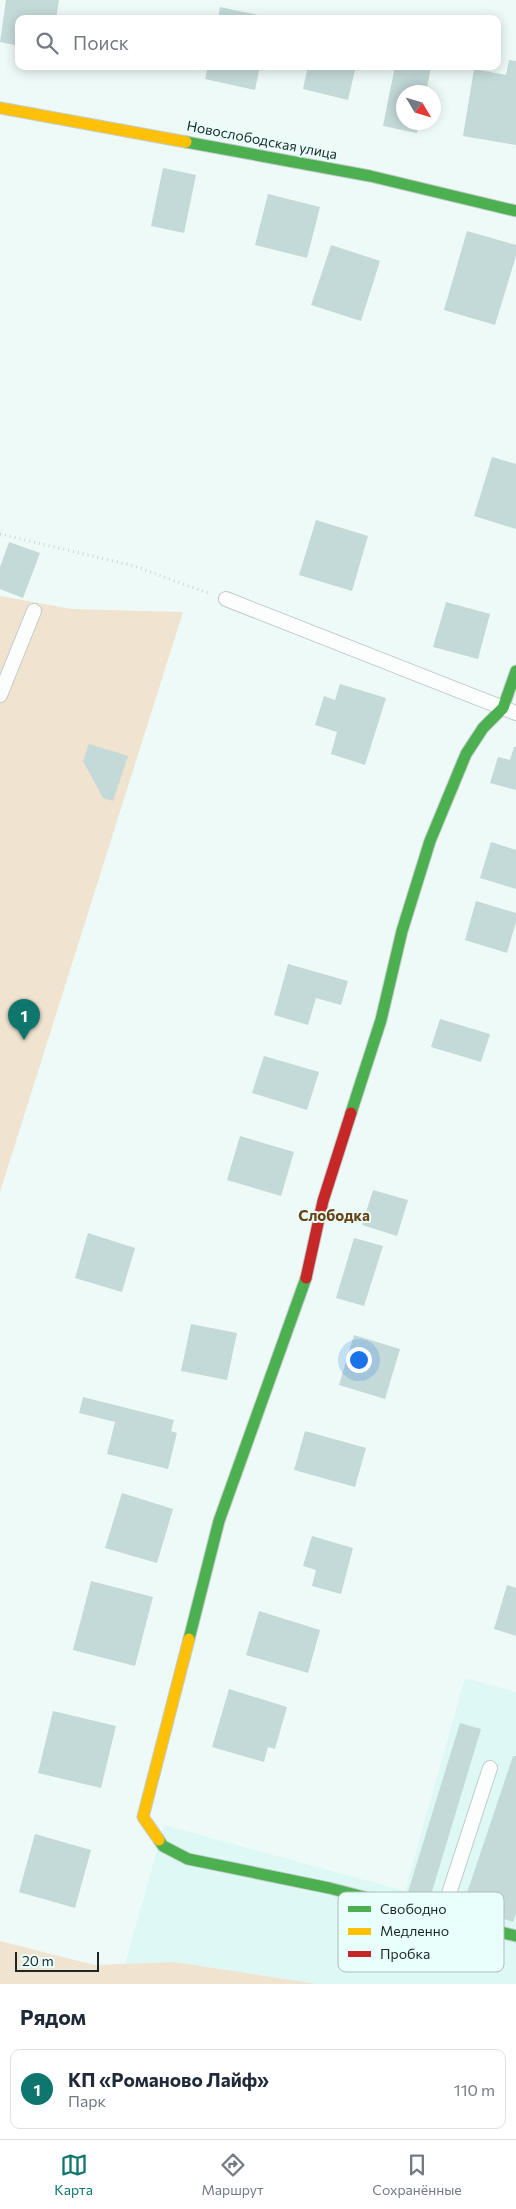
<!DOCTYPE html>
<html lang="ru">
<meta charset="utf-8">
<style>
body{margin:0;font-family:Commissioner,sans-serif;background:#f2f2f3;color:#1f2937}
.compass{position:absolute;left:396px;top:85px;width:45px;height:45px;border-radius:50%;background:#fff;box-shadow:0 2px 12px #0003;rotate:128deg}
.scale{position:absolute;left:15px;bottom:12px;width:84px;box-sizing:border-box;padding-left:5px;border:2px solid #1c2625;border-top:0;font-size:14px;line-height:18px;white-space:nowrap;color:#1c2625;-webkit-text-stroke:4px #e9fffc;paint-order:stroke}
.you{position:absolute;left:358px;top:1359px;width:18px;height:18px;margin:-12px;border:4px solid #fff;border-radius:50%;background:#1a73e8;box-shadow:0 0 0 8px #1a73e833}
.badge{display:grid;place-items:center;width:32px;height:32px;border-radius:50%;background:#0f766e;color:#fff;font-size:16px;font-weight:700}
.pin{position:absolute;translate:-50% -41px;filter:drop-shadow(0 1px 2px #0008)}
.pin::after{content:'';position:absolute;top:26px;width:18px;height:15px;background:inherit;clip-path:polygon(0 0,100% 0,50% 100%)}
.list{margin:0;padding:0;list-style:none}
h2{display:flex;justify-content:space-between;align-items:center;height:65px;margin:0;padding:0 20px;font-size:21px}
h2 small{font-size:16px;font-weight:400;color:#747a83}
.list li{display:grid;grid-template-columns:32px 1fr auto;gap:15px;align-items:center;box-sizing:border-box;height:80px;margin:0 10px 10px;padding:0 10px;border:1px solid #e0e1e3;border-radius:10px}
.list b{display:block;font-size:19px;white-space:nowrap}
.list p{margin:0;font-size:16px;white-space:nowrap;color:#747a83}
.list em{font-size:16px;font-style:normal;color:#747a83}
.icon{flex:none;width:28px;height:28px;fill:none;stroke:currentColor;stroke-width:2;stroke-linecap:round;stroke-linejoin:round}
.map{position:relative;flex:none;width:516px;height:1984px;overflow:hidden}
.search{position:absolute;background:#fff;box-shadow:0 2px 12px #0003;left:15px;right:15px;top:15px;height:55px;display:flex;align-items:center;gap:12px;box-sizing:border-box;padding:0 18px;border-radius:10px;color:#747a83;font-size:19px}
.sheet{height:155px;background:#fff}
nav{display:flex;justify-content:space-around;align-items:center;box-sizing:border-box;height:70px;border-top:1px solid #e0e1e3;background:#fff;font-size:14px;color:#747a83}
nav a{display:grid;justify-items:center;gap:2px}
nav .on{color:#0f766e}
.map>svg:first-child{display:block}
.built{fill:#def8f5}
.green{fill:#f0e3cf}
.building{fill:#c3dad8}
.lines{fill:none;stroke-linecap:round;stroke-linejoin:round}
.lane-casing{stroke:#c1ccca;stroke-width:16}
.fast-casing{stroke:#c1ccca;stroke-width:13}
.slow-casing{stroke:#c1ccca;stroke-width:13}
.jam-casing{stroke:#c1ccca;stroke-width:13}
.path{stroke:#d0d5d3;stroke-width:3;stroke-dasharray:1 4;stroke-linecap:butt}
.lane{stroke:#fcfefe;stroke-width:14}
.fast{stroke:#4caf50;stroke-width:11}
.slow{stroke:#ffc107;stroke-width:11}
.jam{stroke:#c62828;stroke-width:11}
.labels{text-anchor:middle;stroke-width:4;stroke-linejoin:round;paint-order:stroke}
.street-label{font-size:14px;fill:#1c2625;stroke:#e9fffc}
.neighbourhood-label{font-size:15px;font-weight:bold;fill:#6a4315;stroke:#e9fffc}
.key{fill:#e9fffc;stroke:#acbebc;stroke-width:1}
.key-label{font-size:14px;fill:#1c2625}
</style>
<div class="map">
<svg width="516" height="1984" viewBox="0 0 516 1984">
<rect width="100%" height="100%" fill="#eefaf8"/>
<!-- built -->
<polygon class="built" points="465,1678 516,1692 516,1984 317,1984 174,1962 125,1964 164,1825 405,1891"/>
<!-- green -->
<g class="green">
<polygon points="0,596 72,609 183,612 0,1192"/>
<polygon points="0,1941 94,1965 174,1962 317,1984 0,1984"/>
</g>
<!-- building -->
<g class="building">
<polygon points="6,0 59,0 56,19 19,19 19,46 0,42"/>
<polygon points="220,7 272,18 272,19 218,19"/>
<polygon points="509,60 516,61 516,145 463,136 474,69 506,75"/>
<polygon points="208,66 260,66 255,90 205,79"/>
<polygon points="308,66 356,66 348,100 303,89"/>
<polygon points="395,66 431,68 426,92 404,92 404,122 419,122 417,133 383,126"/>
<polygon points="163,168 196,175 184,233 151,226"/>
<polygon points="268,194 320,207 307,258 255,245"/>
<polygon points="467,231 516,245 516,256 495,325 444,310"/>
<polygon points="331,245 380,261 361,321 311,305"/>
<polygon points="492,457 516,464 516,529 474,516"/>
<polygon points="316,520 368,536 352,591 299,575"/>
<polygon points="9,542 40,553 23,598 0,589 0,567"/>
<polygon points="446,602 490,614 478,659 433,647"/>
<polygon points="340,684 386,698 365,765 331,754 337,732 315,725 324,696 335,700"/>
<polygon points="89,744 128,756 113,801 103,798 83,761"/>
<polygon points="514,747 516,747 516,790 490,783 498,757 510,760"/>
<polygon points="491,842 516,850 516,889 480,878"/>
<polygon points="476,901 516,913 516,922 507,953 465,940"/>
<polygon points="288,964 348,981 341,1005 316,998 308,1025 274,1015"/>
<polygon points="440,1019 490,1034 481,1062 431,1047"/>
<polygon points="264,1056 319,1072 307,1110 252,1093"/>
<polygon points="240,1136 294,1152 281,1196 227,1180"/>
<polygon points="373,1190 408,1200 397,1236 362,1225"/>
<polygon points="88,1233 135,1248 122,1292 75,1278"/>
<polygon points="354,1238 383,1246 364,1306 336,1298"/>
<polygon points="191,1324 237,1333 227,1380 181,1371"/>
<polygon points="354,1335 400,1349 385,1399 339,1385"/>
<polygon points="83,1397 174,1420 171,1431 177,1433 168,1469 107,1454 115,1422 79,1413"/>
<polygon points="305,1431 366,1448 355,1487 294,1470"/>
<polygon points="122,1493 173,1509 157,1563 105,1548"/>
<polygon points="312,1536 353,1548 341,1594 312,1586 316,1570 303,1566"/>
<polygon points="91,1581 153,1597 135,1666 73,1650"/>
<polygon points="507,1585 516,1588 516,1636 494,1629"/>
<polygon points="259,1611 320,1630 308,1673 246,1655"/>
<polygon points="229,1689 287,1707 275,1749 268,1747 264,1762 212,1747"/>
<polygon points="53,1711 116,1726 101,1788 38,1773"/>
<polygon points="460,1723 481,1729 430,1898 408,1892"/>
<polygon points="513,1756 516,1756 516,1913 513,1922 463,1905"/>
<polygon points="35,1834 91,1850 75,1908 19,1892"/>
</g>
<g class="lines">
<!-- lane casing -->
<g class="lane-casing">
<g id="lane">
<polyline points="226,599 516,713"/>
<polyline points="0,695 34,611"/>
<polyline points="442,1915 490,1768"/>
</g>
</g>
<!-- fast casing -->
<g class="fast-casing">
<g id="fast">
<polyline points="186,142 370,176 516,211"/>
<polyline points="351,1113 381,1020 402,931 430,841 466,754 483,728 503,708 516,671"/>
<polyline points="189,1639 219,1521 306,1278"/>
<polyline points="159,1840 163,1846 188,1859 329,1888 516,1936"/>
</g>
</g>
<!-- slow casing -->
<g class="slow-casing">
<g id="slow">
<polyline points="0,108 186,142"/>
<polyline points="159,1840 143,1817 189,1639"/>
</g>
</g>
<!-- jam casing -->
<g class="jam-casing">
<polyline id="jam" points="306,1278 323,1201 351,1113"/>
</g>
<!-- path -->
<polyline class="path" points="0,534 134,566 208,593"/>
<!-- lane -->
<use href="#lane" class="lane"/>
<!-- fast -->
<use href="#fast" class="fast"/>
<!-- slow -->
<use href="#slow" class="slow"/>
<!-- jam -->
<use href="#jam" class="jam"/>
</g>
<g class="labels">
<!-- street labels -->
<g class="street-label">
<text transform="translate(262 140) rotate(11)" y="5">Новослободская улица</text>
</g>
<!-- neighbourhood labels -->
<g class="neighbourhood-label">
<text x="334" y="1221">Слободка</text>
</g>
</g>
<!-- legend -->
<rect x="338" y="1892" width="166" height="80" rx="8" class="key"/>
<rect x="348" y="1906" width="23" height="6" fill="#4caf50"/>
<rect x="348" y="1928" width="23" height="7" fill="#ffc107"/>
<rect x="348" y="1951" width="23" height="6" fill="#c62828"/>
<g class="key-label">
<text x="380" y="1914">Свободно</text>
<text x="380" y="1936">Медленно</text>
<text x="380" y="1959">Пробка</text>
</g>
</svg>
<svg class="compass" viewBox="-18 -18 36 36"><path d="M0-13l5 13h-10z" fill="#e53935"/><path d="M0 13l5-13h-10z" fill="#747a83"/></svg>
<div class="scale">20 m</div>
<div class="you"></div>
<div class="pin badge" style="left:24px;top:1040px">1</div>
<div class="search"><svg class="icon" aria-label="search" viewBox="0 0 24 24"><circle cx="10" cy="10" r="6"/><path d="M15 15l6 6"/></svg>Поиск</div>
</div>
<section class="sheet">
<h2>Рядом<small></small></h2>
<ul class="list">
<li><span class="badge">1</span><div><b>КП «Романово Лайф»</b><p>Парк</p></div><em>110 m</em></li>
</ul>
</section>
<nav>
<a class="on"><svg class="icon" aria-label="map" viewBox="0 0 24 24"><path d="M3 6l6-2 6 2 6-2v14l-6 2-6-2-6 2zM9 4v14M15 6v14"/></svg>Карта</a>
<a><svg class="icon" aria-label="directions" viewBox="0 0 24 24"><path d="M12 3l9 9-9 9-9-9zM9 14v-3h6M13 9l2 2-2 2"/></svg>Маршрут</a>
<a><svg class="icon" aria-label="saved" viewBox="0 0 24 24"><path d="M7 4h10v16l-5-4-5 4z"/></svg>Сохранённые</a>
</nav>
